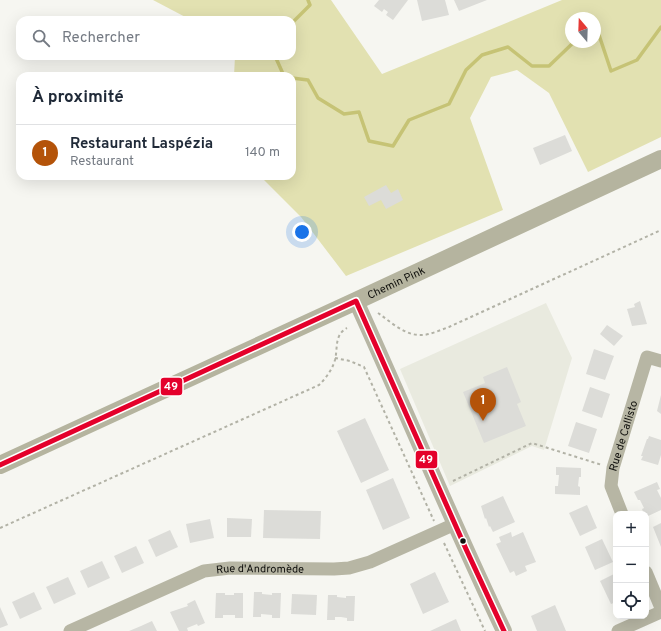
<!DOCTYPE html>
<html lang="fr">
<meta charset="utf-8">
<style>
body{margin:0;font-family:Overpass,sans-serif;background:#f6f6f7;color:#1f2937}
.controls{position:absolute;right:12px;bottom:12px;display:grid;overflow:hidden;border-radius:8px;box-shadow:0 4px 16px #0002}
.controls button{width:36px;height:36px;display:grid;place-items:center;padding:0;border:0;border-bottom:1px solid #e0e1e3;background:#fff;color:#1f2937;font:20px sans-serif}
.compass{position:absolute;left:565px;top:12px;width:36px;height:36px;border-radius:50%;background:#fff;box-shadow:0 4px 16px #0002;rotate:341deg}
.you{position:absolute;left:302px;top:232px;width:14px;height:14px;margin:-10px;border:3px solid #fff;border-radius:50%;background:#1a73e8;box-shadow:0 0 0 6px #1a73e833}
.badge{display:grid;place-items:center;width:26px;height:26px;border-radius:50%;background:#b45309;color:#fff;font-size:13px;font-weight:700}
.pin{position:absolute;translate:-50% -33px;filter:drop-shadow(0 1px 2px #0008)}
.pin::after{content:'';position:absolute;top:21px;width:14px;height:12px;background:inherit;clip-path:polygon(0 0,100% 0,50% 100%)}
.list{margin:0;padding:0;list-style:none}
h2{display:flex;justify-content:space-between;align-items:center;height:52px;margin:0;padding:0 16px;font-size:17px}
h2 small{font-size:13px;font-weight:400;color:#747a83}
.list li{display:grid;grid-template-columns:26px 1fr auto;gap:12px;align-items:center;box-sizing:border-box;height:56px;padding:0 16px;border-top:1px solid #e0e1e3}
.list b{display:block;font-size:15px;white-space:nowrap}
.list p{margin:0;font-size:13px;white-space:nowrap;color:#747a83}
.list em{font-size:13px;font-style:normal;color:#747a83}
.icon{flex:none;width:22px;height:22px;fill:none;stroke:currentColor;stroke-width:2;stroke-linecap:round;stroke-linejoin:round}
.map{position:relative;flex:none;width:661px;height:631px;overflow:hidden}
.search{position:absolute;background:#fff;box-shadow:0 4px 16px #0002;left:16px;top:16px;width:280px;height:44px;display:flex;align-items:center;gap:10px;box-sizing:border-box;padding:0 14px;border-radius:12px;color:#747a83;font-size:15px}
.panel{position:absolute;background:#fff;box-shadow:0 4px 16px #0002;left:16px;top:72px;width:280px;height:108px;border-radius:12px}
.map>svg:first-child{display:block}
.built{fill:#e9eadf}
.green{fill:#e2e1b1;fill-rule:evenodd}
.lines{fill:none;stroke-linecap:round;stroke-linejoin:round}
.stream{stroke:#c6c375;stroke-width:3.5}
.building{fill:#dcdcd8}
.path{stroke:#b2b2a6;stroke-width:2;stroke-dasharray:3 3;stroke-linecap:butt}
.minor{stroke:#b7b6a4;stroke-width:13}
.tertiary{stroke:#b7b6a4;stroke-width:16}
.secondary{stroke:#b5b49f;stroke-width:18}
.bus-1-casing{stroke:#fffffe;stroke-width:8}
.bus-1{stroke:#e4002b;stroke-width:5}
.bus-dot{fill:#0f0f0c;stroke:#fffffe;stroke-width:1.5}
.labels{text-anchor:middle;stroke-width:3;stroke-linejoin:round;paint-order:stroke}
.street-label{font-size:11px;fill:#0f0f0c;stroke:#fffffe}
.line-badge{stroke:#fffffe;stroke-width:1.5}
.badge-label{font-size:11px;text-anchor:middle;font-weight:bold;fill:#fff}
</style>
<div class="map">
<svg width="661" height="631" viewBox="0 0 661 631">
<rect width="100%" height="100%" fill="#f6f6f1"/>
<!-- built -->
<polygon class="built" points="546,303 572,358 544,450 532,446 450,486 400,369"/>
<!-- green -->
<path class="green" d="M153,0H331L382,74L562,0H661V137L588,172L549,93L517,70L491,77L470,118L503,210L346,276L301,217L260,176H292V76H234L235,56H292V20H191ZM571,18H595V42H571Z"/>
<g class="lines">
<!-- stream -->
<g class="stream">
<polyline points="292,23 310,5 308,0"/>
<polyline points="595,35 599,35 611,71 637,60 661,27"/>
<polyline points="275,56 284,76"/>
<polyline points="292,78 308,80 318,98 344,114 359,112 369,141 393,146 409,120 449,104 466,70 482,55 508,47 532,66 549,66 574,42"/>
</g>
</g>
<!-- building -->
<g class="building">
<polygon points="379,0 408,0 393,20 386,15 388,12 384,9 382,12 374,6"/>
<polygon points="417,0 445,0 449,15 422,21"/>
<polygon points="454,0 487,0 459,11"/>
<polygon points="565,135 572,151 540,165 533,148"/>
<polygon points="386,185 391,193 398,189 403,200 386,209 381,200 369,206 364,197"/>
<polygon points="640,301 647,324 632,326 627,309 635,307 634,304"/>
<polygon points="607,325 623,336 614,346 600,334"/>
<polygon points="594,349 614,356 605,380 586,374"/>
<polygon points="507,367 521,402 517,404 526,426 484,443 463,392 485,383 483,377"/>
<polygon points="590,387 610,394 602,418 582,411"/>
<polygon points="661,395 661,414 657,411"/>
<polygon points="365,418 389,470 361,483 337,431"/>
<polygon points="576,422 597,429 589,453 568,446"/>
<polygon points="649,436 661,440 661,455 658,465 641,460 643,456 641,456 647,439 648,439"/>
<polygon points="556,467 581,468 581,477 579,477 578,486 580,487 580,495 555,494 555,486 558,486 559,475 556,475"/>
<polygon points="393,478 410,518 383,530 366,490"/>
<polygon points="657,482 660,489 657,490 661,498 661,510 646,517 646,514 644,514 642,509 644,508 640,500 638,500 634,492"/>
<polygon points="503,496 515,522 493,532 490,526 489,527 486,518 485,519 481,506"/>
<polygon points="587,505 597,528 580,536 569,513"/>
<polygon points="264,510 321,511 320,539 263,538"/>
<polygon points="227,518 252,519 251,537 227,537"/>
<polygon points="210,519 214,538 190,543 186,524"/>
<polygon points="661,523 661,547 653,527"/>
<polygon points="170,530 178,547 156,557 148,540"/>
<polygon points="511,532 512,537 523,532 536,562 525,566 527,571 516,576 514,571 510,573 496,544 501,542 499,537"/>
<polygon points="602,539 613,562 595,570 585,547"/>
<polygon points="136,546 144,563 122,573 114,556"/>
<polygon points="102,561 110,578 88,588 80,571"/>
<polygon points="435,572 449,602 423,614 410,584"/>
<polygon points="616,573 616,602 611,604 600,581"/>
<polygon points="68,577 76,594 54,604 46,587"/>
<polygon points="34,592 42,609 20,619 12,602"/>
<polygon points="254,592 262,592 262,594 272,595 272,593 281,593 280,618 272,618 272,615 261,614 261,617 253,617"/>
<polygon points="216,593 225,593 225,595 234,595 234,593 243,593 243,618 235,618 235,615 223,615 223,618 215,618"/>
<polygon points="292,594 317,595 316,615 291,614"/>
<polygon points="328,595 337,595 337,597 346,598 346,596 355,596 354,621 347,621 347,618 341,617 335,617 335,620 327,620"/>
<polygon points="195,600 205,623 198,626 197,624 187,628 188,631 179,631 170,612 188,606 187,604"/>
<polygon points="555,605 566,631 537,631 531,616"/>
<polygon points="0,607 8,625 0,628"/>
<polygon points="456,619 461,631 430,631"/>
<polygon points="152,621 157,631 129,631 141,626"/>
</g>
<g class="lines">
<!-- path -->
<g class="path">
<path d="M378,313C391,322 405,336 422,335C430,335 440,330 449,327L661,230"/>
<polyline points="335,358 350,361 364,367 434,521"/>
<polyline points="453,481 532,443 602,465"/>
<path d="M0,528L319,385C326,378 332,370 335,360C338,348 334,335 347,328"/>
<polyline points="444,543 485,631"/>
</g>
<!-- minor -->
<g class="minor">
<path id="s1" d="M622,514L611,486L613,468L647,357L661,361"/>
<polyline points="646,572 661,608"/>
<path id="s2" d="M70,631L204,571L230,568L334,569L349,568L370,562L455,524"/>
<polyline points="618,631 661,612"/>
</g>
<!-- tertiary -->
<path class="tertiary" d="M356,301C406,411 452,522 504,631"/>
<!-- secondary -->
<path class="secondary" id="s3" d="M0,465L356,301L661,159"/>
<!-- bus-1 casing -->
<g class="bus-1-casing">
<polyline id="bus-1" points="0,465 356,301 466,549 504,631"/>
</g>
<!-- bus-1 -->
<use href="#bus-1" class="bus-1"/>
</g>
<!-- markers -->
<circle class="bus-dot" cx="463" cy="541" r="3.5"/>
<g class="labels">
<!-- street labels -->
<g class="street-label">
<text dy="4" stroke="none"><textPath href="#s3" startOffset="436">Chemin Pink</textPath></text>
<text dy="4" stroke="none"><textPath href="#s1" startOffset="82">Rue de Callisto</textPath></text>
<text dy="4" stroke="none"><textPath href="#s2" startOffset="203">Rue d'Andromède</textPath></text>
</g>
</g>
<g class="line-badge">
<rect x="160" y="377" width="23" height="19" rx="4" fill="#e4002b"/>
<rect x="415" y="450" width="23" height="19" rx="4" fill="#e4002b"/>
</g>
<g class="badge-label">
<text x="171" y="390">49</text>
<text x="426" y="463">49</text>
</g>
</svg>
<div class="controls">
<button>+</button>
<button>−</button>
<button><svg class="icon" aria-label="locate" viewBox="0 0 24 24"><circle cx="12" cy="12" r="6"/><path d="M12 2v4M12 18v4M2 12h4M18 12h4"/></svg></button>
</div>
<svg class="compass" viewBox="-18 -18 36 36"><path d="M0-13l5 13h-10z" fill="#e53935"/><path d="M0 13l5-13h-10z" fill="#747a83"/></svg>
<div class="you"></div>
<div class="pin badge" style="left:483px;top:421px">1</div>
<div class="search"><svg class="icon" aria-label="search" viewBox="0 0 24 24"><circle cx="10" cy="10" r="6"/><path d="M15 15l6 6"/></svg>Rechercher</div>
<section class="panel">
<h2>À proximité<small></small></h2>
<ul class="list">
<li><span class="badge">1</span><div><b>Restaurant Laspézia</b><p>Restaurant</p></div><em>140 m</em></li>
</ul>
</section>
</div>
